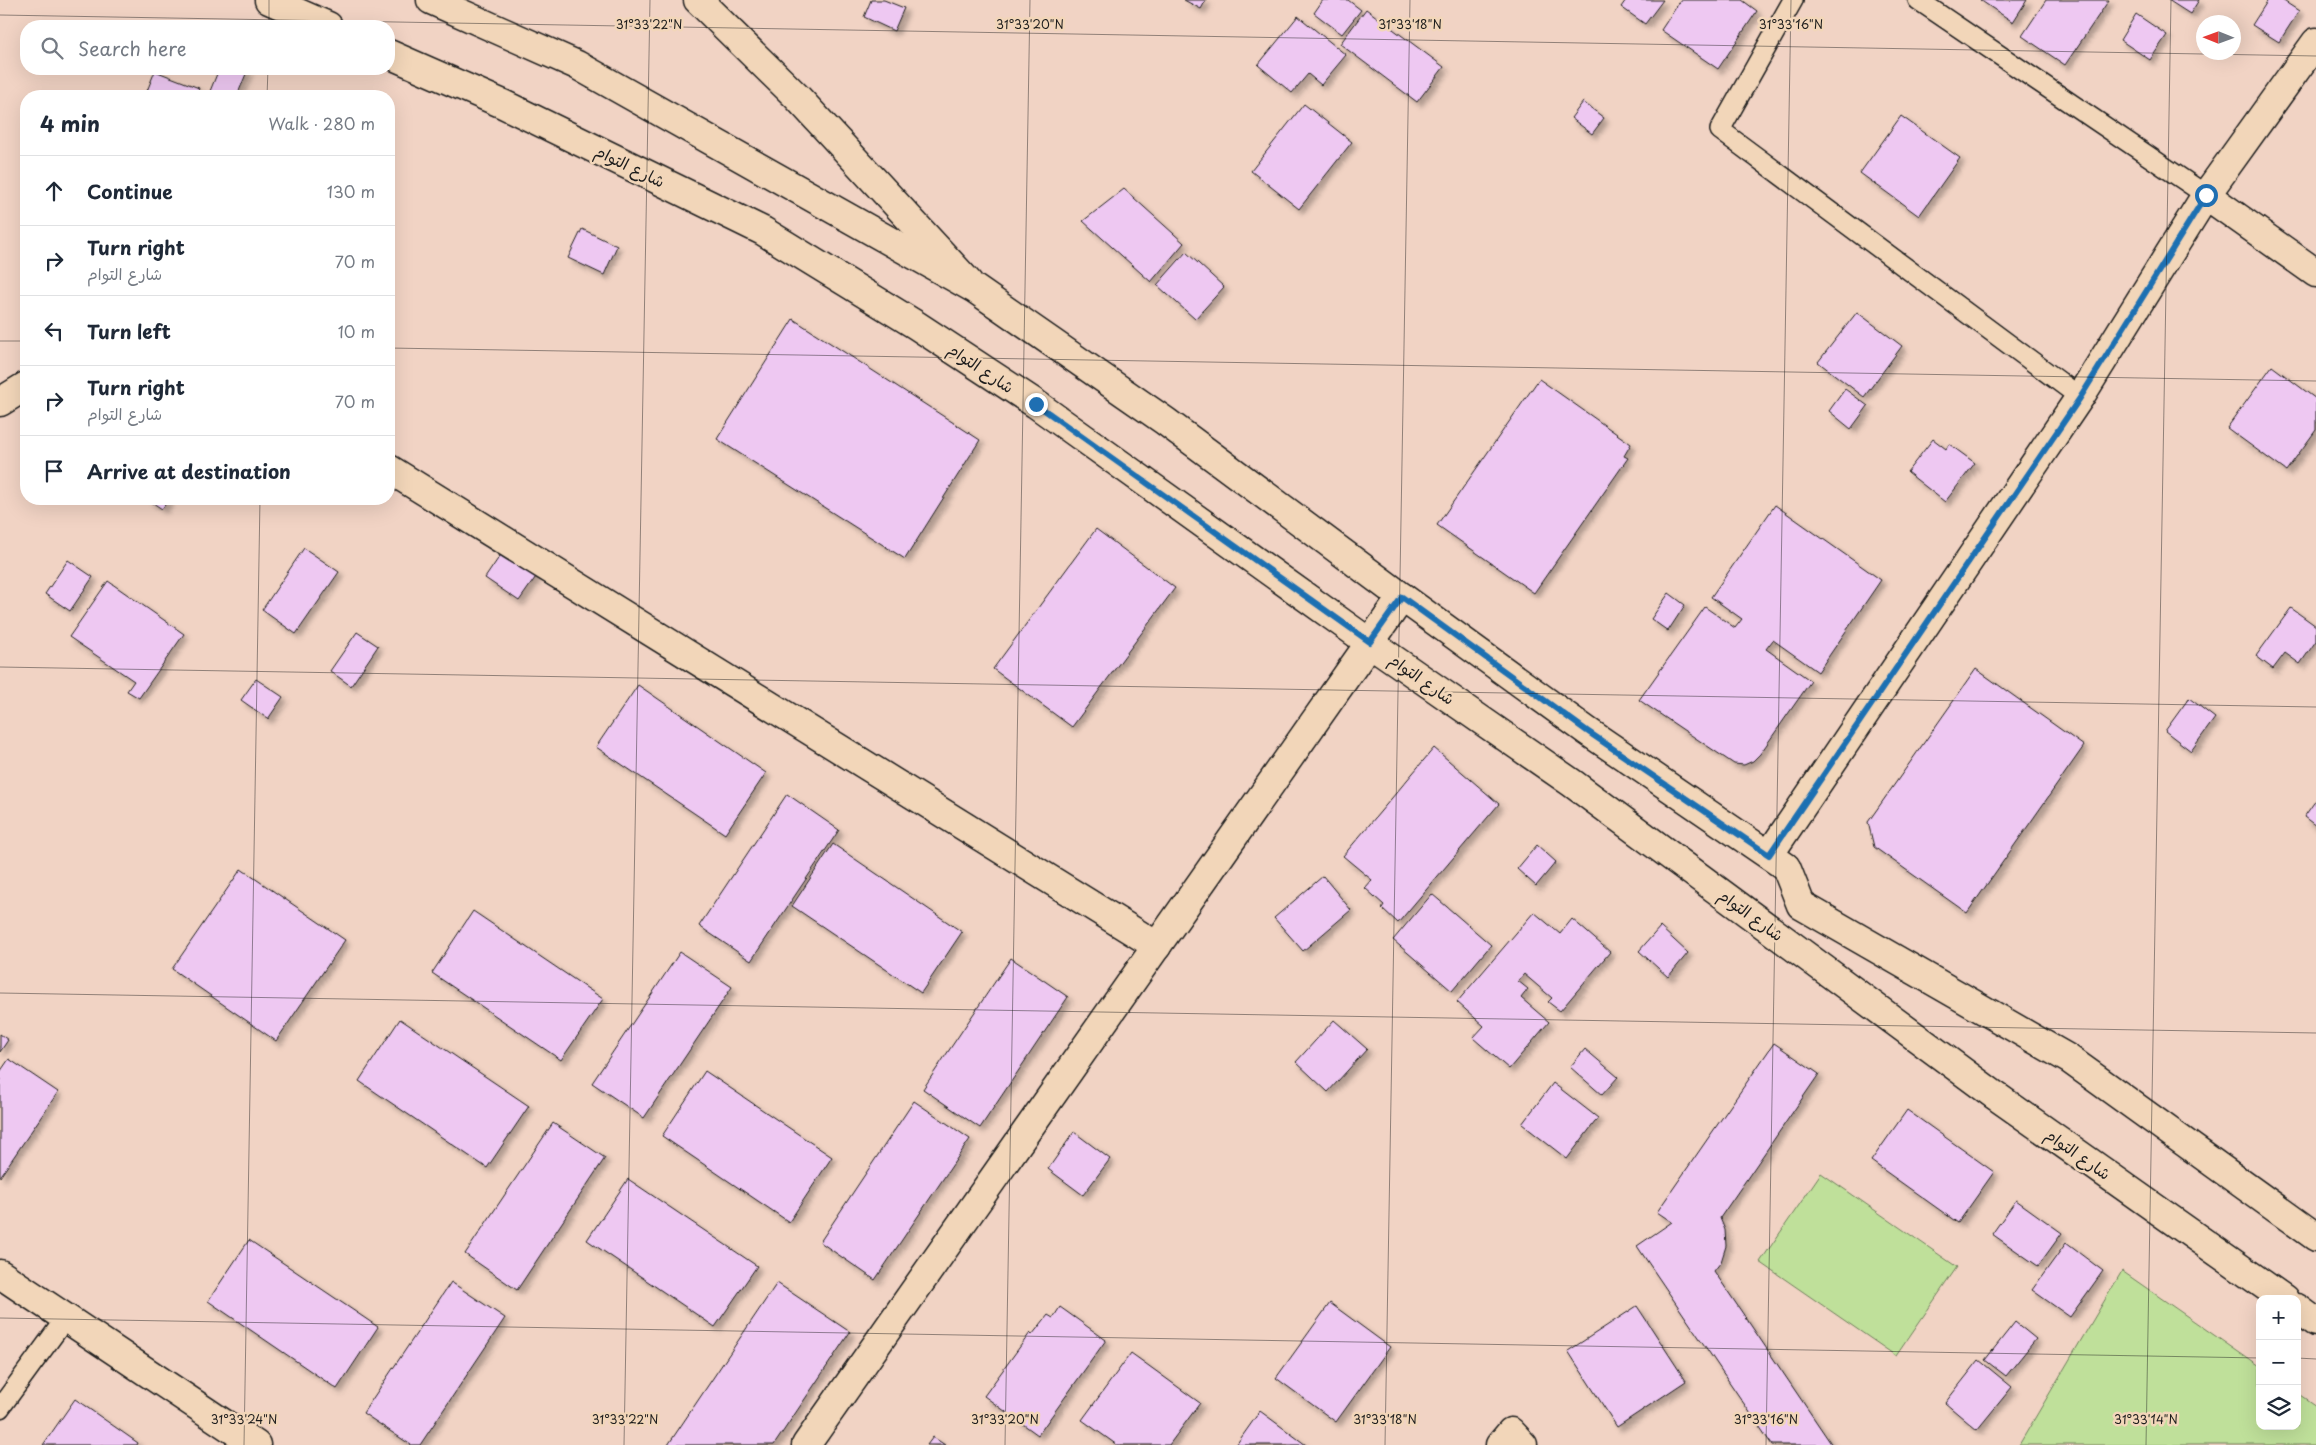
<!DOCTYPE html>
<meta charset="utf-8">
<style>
body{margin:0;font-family:"Playpen Sans","Playpen Sans Arabic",sans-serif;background:#f6f6f7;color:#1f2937}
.controls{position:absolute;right:15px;bottom:15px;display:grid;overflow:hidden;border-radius:10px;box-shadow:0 5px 20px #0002}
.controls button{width:45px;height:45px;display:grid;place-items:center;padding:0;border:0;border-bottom:1px solid #e0e1e3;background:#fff;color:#1f2937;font:25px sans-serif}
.compass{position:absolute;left:2196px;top:15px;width:45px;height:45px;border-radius:50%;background:#fff;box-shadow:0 5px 20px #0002;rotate:271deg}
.stop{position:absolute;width:15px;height:15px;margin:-11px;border:4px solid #1f6fb2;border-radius:50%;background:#fff}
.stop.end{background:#1f6fb2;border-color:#fff;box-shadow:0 1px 5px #0008}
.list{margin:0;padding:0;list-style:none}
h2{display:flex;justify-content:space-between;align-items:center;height:65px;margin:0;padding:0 20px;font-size:21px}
h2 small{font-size:16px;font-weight:400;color:#747a83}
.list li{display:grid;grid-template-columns:32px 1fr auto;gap:15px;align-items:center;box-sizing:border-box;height:70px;padding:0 20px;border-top:1px solid #e0e1e3}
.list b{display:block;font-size:19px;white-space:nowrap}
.list p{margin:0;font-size:16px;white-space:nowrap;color:#747a83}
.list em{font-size:16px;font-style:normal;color:#747a83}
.icon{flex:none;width:28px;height:28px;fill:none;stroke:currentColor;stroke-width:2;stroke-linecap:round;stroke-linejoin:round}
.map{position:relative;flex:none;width:2316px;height:1445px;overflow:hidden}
.search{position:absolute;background:#fff;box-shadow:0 5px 20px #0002;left:20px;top:20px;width:375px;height:55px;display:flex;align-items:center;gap:12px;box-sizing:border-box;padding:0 18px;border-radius:20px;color:#747a83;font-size:19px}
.panel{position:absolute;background:#fff;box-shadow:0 5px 20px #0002;left:20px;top:90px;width:375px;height:415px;border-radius:20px}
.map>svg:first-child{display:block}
.green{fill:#bfe09a;stroke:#6e7e5b}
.building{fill:#eec8f2;stroke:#1c1c1c;filter:url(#shadow)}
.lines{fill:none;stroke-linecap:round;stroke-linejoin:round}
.lane-casing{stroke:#1c1c1c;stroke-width:22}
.street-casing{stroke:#1c1c1c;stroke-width:31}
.secondary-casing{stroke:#1c1c1c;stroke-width:31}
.lane{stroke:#f2d6b9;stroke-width:19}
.street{stroke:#f2d6b9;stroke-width:28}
.secondary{stroke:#f2d6b9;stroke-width:28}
.route{stroke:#1f6fb2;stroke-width:6}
.ticks{fill:none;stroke:#1c1c1c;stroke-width:1;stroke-opacity:0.45}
.labels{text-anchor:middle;stroke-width:5;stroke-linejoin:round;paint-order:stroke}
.street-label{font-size:16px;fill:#1c1c1c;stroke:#f2d6b9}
.ticks-label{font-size:12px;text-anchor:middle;fill:#1c1c1c;stroke:#f2d6b9;stroke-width:5;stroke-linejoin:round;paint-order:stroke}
</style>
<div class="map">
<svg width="2316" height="1445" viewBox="0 0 2316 1445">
<defs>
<filter id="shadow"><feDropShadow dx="4.5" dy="4.5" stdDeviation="2.5" flood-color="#0004"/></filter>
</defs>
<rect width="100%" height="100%" fill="#f1d3c4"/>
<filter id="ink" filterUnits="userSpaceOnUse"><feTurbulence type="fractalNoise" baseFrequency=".02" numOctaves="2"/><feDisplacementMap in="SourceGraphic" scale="10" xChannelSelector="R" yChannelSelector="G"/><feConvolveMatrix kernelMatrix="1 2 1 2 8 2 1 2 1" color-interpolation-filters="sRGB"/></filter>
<g filter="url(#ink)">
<!-- green -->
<g class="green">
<polygon points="1821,1173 1957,1267 1896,1356 1760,1262"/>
<polygon points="2122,1271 2260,1367 2260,1426 2297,1426 2297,1393 2316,1406 2316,1445 2019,1445"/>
</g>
<!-- building -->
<g class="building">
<polygon points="871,0 884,0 904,8 894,31 864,17"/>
<polygon points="1184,0 1206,0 1201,9"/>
<polygon points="1323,0 1348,0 1361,10 1342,34 1314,13"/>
<polygon points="1626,0 1663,0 1645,24 1621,7"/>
<polygon points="1681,0 1742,0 1757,11 1718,69 1661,30"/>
<polygon points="1980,0 2027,0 2013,22"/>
<polygon points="2046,0 2109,0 2065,65 2022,36"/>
<polygon points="2168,0 2199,0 2190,14"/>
<polygon points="2268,0 2282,0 2299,11 2279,42 2252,25"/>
<polygon points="1366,9 1444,67 1417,102 1340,44"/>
<polygon points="2136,14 2167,35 2150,60 2120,40"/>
<polygon points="1298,16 1346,55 1321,85 1308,74 1292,93 1258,65"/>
<polygon points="219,69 248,69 237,96 208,96"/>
<polygon points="155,71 199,88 196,96 145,96"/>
<polygon points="1583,102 1604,118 1592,134 1571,118"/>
<polygon points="1304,104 1352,142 1299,209 1251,171"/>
<polygon points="1901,116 1960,158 1919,216 1860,173"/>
<polygon points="1124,189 1184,243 1151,282 1083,221"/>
<polygon points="582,229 617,246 604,275 568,258"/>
<polygon points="1186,252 1224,287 1195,319 1157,285"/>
<polygon points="1857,312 1902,346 1864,397 1818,362"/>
<polygon points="793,319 980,440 905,559 717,439"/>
<polygon points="2272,366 2316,399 2316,430 2286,471 2227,428"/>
<polygon points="1539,379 1631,444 1624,456 1628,458 1534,593 1437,525"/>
<polygon points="1845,389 1868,406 1851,429 1829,411"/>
<polygon points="1933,439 1946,449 1949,444 1975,463 1945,502 1907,472"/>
<polygon points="147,499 169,499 162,509"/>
<polygon points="1775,505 1881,580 1818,672 1773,640 1766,649 1811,681 1760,754 1753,761 1744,765 1734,764 1639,700 1705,607 1735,628 1742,619 1711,597"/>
<polygon points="1096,529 1175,588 1072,727 993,669"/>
<polygon points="506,547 540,571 519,601 485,578"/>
<polygon points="304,548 339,572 296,634 262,610"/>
<polygon points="68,560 93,577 70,611 45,594"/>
<polygon points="108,581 184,634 139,698 127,691 134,681 69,637"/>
<polygon points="1669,593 1685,605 1668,631 1651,619"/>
<polygon points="2291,608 2316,626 2316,641 2300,664 2285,653 2273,669 2256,656"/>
<polygon points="357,632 378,646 351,686 330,671"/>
<polygon points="1976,669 2084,746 1967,913 1874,847 1868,822"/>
<polygon points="256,679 283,697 268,719 241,700"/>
<polygon points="638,685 766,773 725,834 596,747"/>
<polygon points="2189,698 2215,718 2191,751 2165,731"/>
<polygon points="1434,748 1499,804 1398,923 1382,908 1384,905 1365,888 1372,880 1343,856"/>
<polygon points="787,794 839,830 751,961 699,926"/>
<polygon points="2316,800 2316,826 2304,817"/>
<polygon points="833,844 962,932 921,993 792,906"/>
<polygon points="1537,845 1556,862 1536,886 1517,869"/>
<polygon points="241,869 345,940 276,1041 172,969"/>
<polygon points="1323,876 1351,910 1303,951 1274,918"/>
<polygon points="1432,894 1491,945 1452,991 1393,940"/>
<polygon points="473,911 603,999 561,1060 432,973"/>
<polygon points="1534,912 1560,934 1572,919 1610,952 1560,1011 1548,1002 1552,998 1524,974 1518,981 1528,989 1521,998 1549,1022 1509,1069 1473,1038 1484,1026 1457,1002"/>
<polygon points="1660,927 1688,953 1668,977 1639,951"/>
<polygon points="680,952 732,987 644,1118 592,1083"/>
<polygon points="1011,958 1068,997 980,1128 923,1089"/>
<polygon points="400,1019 529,1106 487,1168 359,1081"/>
<polygon points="1334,1020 1367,1049 1328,1092 1296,1062"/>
<polygon points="0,1034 8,1040 0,1052"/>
<polygon points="1774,1043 1819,1074 1720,1218 1725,1230 1726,1246 1721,1262 1714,1271 1832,1445 1772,1445 1637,1246 1672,1222 1657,1212"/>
<polygon points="1585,1049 1618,1077 1602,1095 1570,1067"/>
<polygon points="9,1059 58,1092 0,1177 0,1072"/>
<polygon points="705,1071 832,1157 789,1222 662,1136"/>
<polygon points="1553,1083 1598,1118 1567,1159 1522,1124"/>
<polygon points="914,1101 970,1139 875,1280 820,1242"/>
<polygon points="1907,1110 1994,1172 1958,1223 1871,1161"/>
<polygon points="553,1123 605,1158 517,1290 465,1254"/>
<polygon points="1074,1132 1110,1159 1083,1195 1048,1169"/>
<polygon points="628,1179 757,1266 715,1327 587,1240"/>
<polygon points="2016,1200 2062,1233 2038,1266 1992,1234"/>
<polygon points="249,1240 378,1327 337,1389 208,1301"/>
<polygon points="2066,1243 2103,1271 2070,1317 2032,1290"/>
<polygon points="451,1282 505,1318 420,1445 411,1445 363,1413"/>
<polygon points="777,1283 850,1332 774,1445 668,1445"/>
<polygon points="1330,1303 1390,1347 1336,1422 1276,1378"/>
<polygon points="1637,1306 1686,1381 1617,1427 1568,1351"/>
<polygon points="1060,1307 1106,1340 1038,1435 984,1396 1030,1333 1032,1335 1048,1315 1053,1318"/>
<polygon points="2015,1322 2036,1339 2006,1376 1985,1360"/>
<polygon points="1131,1353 1200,1403 1169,1445 1117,1445 1082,1420"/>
<polygon points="1979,1360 2012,1387 1977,1430 1945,1403"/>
<polygon points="75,1399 138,1443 137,1445 43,1445"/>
<polygon points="1260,1411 1306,1445 1236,1445"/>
<polygon points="933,1437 945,1445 927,1445"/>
</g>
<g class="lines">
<!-- lane casing -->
<g class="lane-casing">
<g id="lane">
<polyline points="1793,0 1720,130 2080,397"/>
<polyline points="1918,0 2206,195"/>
<polyline points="0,1408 65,1319"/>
</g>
</g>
<!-- street casing -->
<g class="street-casing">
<g id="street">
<polyline points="698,0 797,97 968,282"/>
<polyline points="2206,195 2316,273"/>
<polyline points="0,402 26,386"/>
<polyline points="389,469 1157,946"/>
<polyline points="1769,855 2080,397 2206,195 2316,42"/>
<polyline points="0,1274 256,1445"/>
<polyline points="806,1445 1402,597"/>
<polyline points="1500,1445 1511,1432 1523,1445"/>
</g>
</g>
<!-- secondary casing -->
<g class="secondary-casing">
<g id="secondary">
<polyline points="269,0 328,26"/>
<polyline points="431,0 577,65 975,289 1165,421 1402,597 1587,731 1786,867 1801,905 2069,1059 2316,1237"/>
<polyline points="389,54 503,104 763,231 916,325 1036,404 1370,643 1572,783 1993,1094 2284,1299"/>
<polyline points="2297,1308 2316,1322"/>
</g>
</g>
<!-- lane -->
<use href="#lane" class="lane"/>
<!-- street -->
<use href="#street" class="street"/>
<!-- secondary -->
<use href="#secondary" class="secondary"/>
</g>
</g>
<g class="lines" filter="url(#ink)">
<!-- route -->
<polyline class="route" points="1036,404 1370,642 1402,597 1587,731 1769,855 2080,398 2206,195"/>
</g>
<!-- ticks -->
<path class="ticks" d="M0,15L2316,56M269,26V0M267,96L268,69M0,341H26M389,348L2316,381M0,667L2316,707M0,993L2316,1033M0,1318L2260,1358M2297,1358L2316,1359M244,1445L260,499M624,1445L650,0M1005,1445L1030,0M1385,1445L1410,0M1766,1445L1791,0M2146,1445L2171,0"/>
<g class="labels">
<!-- street labels -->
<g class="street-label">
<text transform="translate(630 166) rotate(26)" y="6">شارع التوام</text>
<text transform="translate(981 368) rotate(34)" y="6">شارع التوام</text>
<text transform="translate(1422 679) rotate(35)" y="6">شارع التوام</text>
<text transform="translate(1751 915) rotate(36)" y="6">شارع التوام</text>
<text transform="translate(2078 1154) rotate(35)" y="6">شارع التوام</text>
</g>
</g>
<g class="ticks-label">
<text x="649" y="29">31°33'22"N</text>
<text x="1030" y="29">31°33'20"N</text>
<text x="1410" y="29">31°33'18"N</text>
<text x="1791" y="29">31°33'16"N</text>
<text x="244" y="1424">31°33'24"N</text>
<text x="625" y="1424">31°33'22"N</text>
<text x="1005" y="1424">31°33'20"N</text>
<text x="1385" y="1424">31°33'18"N</text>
<text x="1766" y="1424">31°33'16"N</text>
<text x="2146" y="1424">31°33'14"N</text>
</g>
</svg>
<div class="controls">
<button>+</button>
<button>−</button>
<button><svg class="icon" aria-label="layers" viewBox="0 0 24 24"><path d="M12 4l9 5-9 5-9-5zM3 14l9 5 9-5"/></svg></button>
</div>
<svg class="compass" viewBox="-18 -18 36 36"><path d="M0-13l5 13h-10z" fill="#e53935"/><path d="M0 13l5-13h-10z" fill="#747a83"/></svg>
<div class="stop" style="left:2206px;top:195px"></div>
<div class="stop end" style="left:1036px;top:404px"></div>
<div class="search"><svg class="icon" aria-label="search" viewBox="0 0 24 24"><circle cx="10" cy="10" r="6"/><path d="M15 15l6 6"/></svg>Search here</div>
<section class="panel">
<h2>4 min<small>Walk · 280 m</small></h2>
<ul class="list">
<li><svg class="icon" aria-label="ahead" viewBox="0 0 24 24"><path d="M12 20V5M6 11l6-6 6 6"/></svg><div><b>Continue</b></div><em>130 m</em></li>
<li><svg class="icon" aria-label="right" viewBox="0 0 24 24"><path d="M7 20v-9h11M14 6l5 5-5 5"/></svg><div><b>Turn right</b><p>شارع التوام</p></div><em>70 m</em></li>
<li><svg class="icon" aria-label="left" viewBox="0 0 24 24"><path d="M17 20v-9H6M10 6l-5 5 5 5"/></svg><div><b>Turn left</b></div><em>10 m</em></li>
<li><svg class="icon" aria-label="right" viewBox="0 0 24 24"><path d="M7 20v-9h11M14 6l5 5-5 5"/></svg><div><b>Turn right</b><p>شارع التوام</p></div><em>70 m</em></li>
<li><svg class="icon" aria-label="arrive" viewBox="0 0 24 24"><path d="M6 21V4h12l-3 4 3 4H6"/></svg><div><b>Arrive at destination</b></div></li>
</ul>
</section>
</div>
